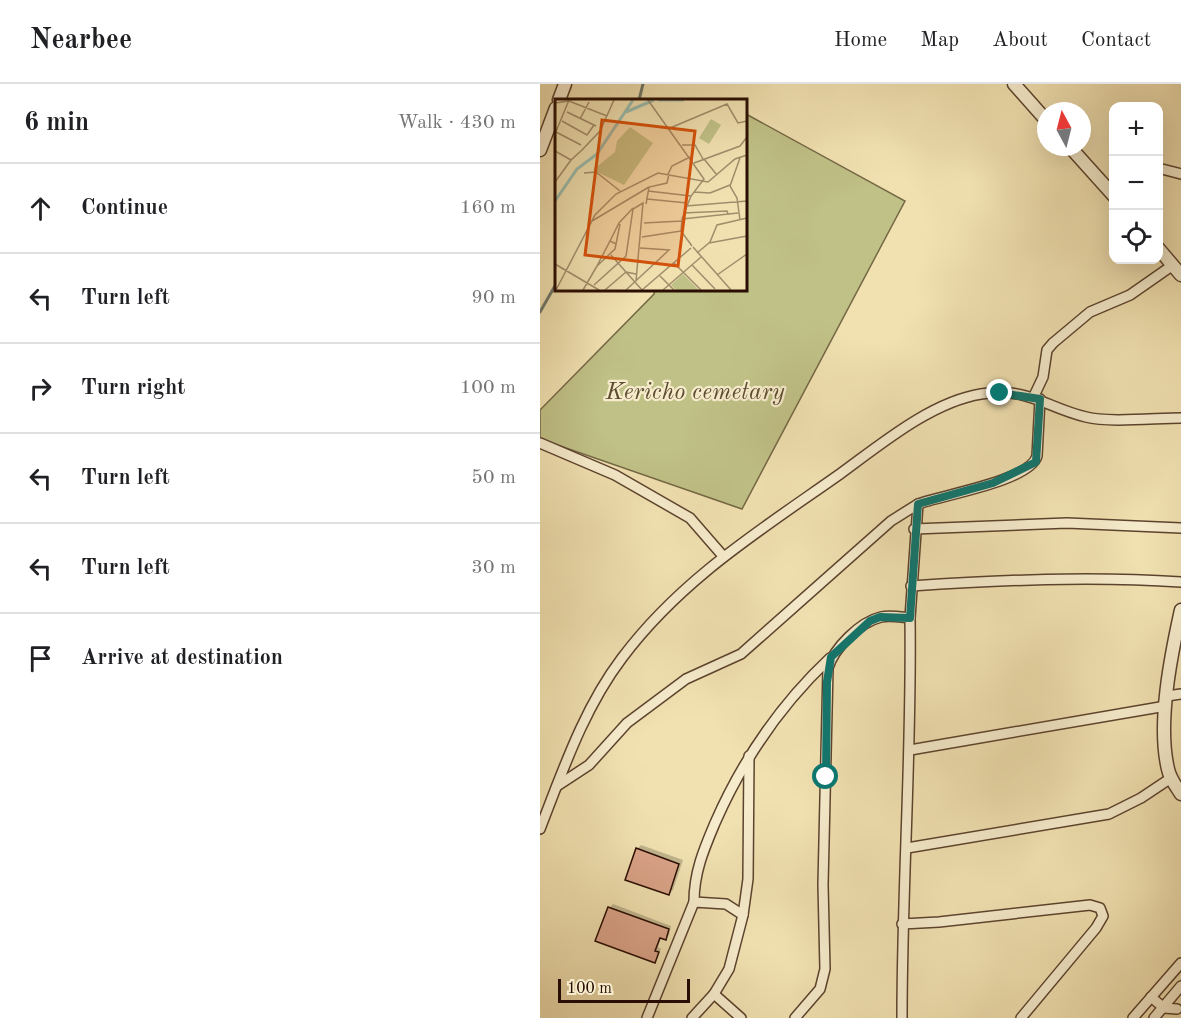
<!DOCTYPE html>
<meta charset="utf-8">
<style>
body{margin:0;font-family:"Old Standard TT",serif;background:#f2f2f2;color:#202124}
.controls{position:absolute;right:18px;top:18px;display:grid;overflow:hidden;border-radius:12px;box-shadow:0 6px 24px #0002}
.controls button{width:54px;height:54px;display:grid;place-items:center;padding:0;border:0;border-bottom:2px solid #e0e0e0;background:#fff;color:#202124;font:30px sans-serif}
.compass{position:absolute;left:497px;top:18px;width:54px;height:54px;border-radius:50%;background:#fff;box-shadow:0 6px 24px #0002;rotate:353deg}
.scale{position:absolute;left:18px;bottom:15px;width:132px;box-sizing:border-box;padding-left:6px;border:3px solid #2a0e03;border-top:0;font-size:16px;line-height:21px;white-space:nowrap;color:#2a0e03;-webkit-text-stroke:4px #f6eccc;paint-order:stroke}
.stop{position:absolute;width:18px;height:18px;margin:-14px;border:4px solid #0f766e;border-radius:50%;background:#fff}
.stop.end{background:#0f766e;border-color:#fff;box-shadow:0 2px 6px #0008}
.list{margin:0;padding:0;list-style:none}
h2{display:flex;justify-content:space-between;align-items:center;height:78px;margin:0;padding:0 24px;font-size:26px}
h2 small{font-size:20px;font-weight:400;color:#757577}
.list li{display:grid;grid-template-columns:39px 1fr auto;gap:18px;align-items:center;box-sizing:border-box;height:90px;padding:0 24px;border-top:2px solid #e0e0e0}
.list b{display:block;font-size:22px;white-space:nowrap}
.list em{font-size:20px;font-style:normal;color:#757577}
.icon{flex:none;width:33px;height:33px;fill:none;stroke:currentColor;stroke-width:2;stroke-linecap:round;stroke-linejoin:round}
.map{position:relative;flex:none;width:641px;height:934px;overflow:hidden}
header{display:flex;align-items:center;gap:36px;box-sizing:border-box;height:84px;padding:0 30px;background:#fff;border-bottom:2px solid #e0e0e0}
header strong{font-size:28px}
nav{display:flex;gap:33px;margin-inline-start:auto;font-size:21px}
main{display:flex}
aside{flex:1;background:#fff}
.map>svg:first-child{display:block}
.green{fill:#c0c187;stroke:#756845;stroke-width:1.5}
.shadow{fill:#0003}
.lines{fill:none;stroke-linecap:round;stroke-linejoin:round}
.stream{stroke:#6e776a;stroke-width:3}
.building{fill:#dba48a;stroke:#2a0e03;stroke-width:1.5}
.minor-casing{stroke:#5c432e;stroke-width:12}
.tertiary-casing{stroke:#5c432e;stroke-width:15}
.minor{stroke:#f6eccc;stroke-width:9}
.tertiary{stroke:#f6eccc;stroke-width:12}
.route{stroke:#0f766e;stroke-width:8}
.labels{text-anchor:middle;stroke-width:4.5;stroke-linejoin:round;paint-order:stroke}
.park-label{font-size:24px;font-style:italic;fill:#5e4d31;stroke:#f6eccc}
.inset-river{fill:none;stroke:#9bbdae;stroke-width:3}
.inset-road{fill:none;stroke:#a18d6b;stroke-width:1.5}
.view{fill:#d5520b;fill-opacity:0.15;stroke:#d5520b;stroke-width:3}
.inset-edge{fill:none;stroke:#2a0e03;stroke-width:3}
</style>
<header>
<strong>Nearbee</strong>
<nav><a>Home</a><a>Map</a><a>About</a><a>Contact</a></nav>
</header>
<main>
<aside>
<h2>6 min<small>Walk · 430 m</small></h2>
<ul class="list">
<li><svg class="icon" aria-label="ahead" viewBox="0 0 24 24"><path d="M12 20V5M6 11l6-6 6 6"/></svg><div><b>Continue</b></div><em>160 m</em></li>
<li><svg class="icon" aria-label="left" viewBox="0 0 24 24"><path d="M17 20v-9H6M10 6l-5 5 5 5"/></svg><div><b>Turn left</b></div><em>90 m</em></li>
<li><svg class="icon" aria-label="right" viewBox="0 0 24 24"><path d="M7 20v-9h11M14 6l5 5-5 5"/></svg><div><b>Turn right</b></div><em>100 m</em></li>
<li><svg class="icon" aria-label="left" viewBox="0 0 24 24"><path d="M17 20v-9H6M10 6l-5 5 5 5"/></svg><div><b>Turn left</b></div><em>50 m</em></li>
<li><svg class="icon" aria-label="left" viewBox="0 0 24 24"><path d="M17 20v-9H6M10 6l-5 5 5 5"/></svg><div><b>Turn left</b></div><em>30 m</em></li>
<li><svg class="icon" aria-label="arrive" viewBox="0 0 24 24"><path d="M6 21V4h12l-3 4 3 4H6"/></svg><div><b>Arrive at destination</b></div></li>
</ul>
</aside>
<div class="map">
<svg width="641" height="934" viewBox="0 0 641 934">
<rect width="100%" height="100%" fill="#f1e1b1"/>
<filter id="stains"><feTurbulence type="fractalNoise" baseFrequency=".00333" numOctaves="4"/><feColorMatrix values="0 0 0 0 .2 0 0 0 0 .09 0 0 0 0 .02 0 0 0 .5 -.17"/></filter>
<radialGradient id="worn" r=".72"><stop offset=".6" stop-color="#630" stop-opacity="0"/><stop offset="1" stop-color="#630" stop-opacity=".3"/></radialGradient>
<!-- green -->
<polygon class="green" points="206,30 365,117 202,425 0,355 0,326 114,210 115,206 206,206"/>
<!-- shadow -->
<g class="shadow">
<polygon points="101,761 143,776 133,806 129,810 97,765"/>
<polygon points="73,820 131,842 129,851 125,854 121,853 118,863 121,865 115,877 69,824"/>
</g>
<g class="lines">
<!-- stream -->
<g class="stream">
<polyline points="99,16 103,0"/>
<polyline points="0,228 16,200"/>
</g>
</g>
<!-- building -->
<g class="building">
<polygon points="96,764 139,780 129,811 85,796"/>
<polygon points="68,823 129,845 126,856 120,854 115,867 119,868 115,879 55,857"/>
</g>
<g class="lines">
<!-- minor casing -->
<g class="minor-casing">
<g id="minor">
<polyline points="618,84 641,90"/>
<polyline points="494,312 503,293 507,266 513,259 550,228 590,211 633,181"/>
<polyline points="0,359 75,391 150,434 183,472"/>
<polyline points="374,445 527,439 641,444"/>
<path d="M371,502C461,496 550,492 641,498"/>
<path d="M370,534L378,420C402,411 490,397 497,372L500,315"/>
<polyline points="627,612 641,610"/>
<polyline points="370,666 626,622"/>
<polyline points="17,702 49,681 87,639 146,595 201,570 351,437 378,420"/>
<path d="M0,745C23,686 44,624 82,574C141,495 222,445 300,390C340,361 391,318 441,310C490,303 504,323 546,333C569,339 616,334 641,334"/>
<polyline points="367,764 569,730 601,714 631,694"/>
<path d="M154,818C154,788 164,765 175,739C203,675 239,622 290,574"/>
<polyline points="203,831 208,795 209,672"/>
<polyline points="362,840 399,838 550,821 560,824 563,832 556,844 481,934"/>
<polyline points="174,910 201,934"/>
<polyline points="611,913 624,924 637,925"/>
<polyline points="107,934 154,818 186,820 203,831 189,885 174,910 152,934"/>
<path d="M255,934L280,905L285,885L283,801L288,584C294,564 320,538 341,533C350,531 360,533 370,534C372,667 362,800 362,934"/>
<polyline points="593,934 641,879"/>
<polyline points="614,934 641,902"/>
</g>
</g>
<!-- tertiary casing -->
<g class="tertiary-casing">
<g id="tertiary">
<polyline points="474,0 506,36"/>
<polyline points="19,16 25,0"/>
<polyline points="530,63 574,112"/>
<polyline points="0,66 16,24"/>
<polyline points="618,164 641,191"/>
<path d="M641,526C631,571 617,640 628,685C630,695 636,702 641,710"/>
</g>
</g>
<!-- minor -->
<use href="#minor" class="minor"/>
<!-- tertiary -->
<use href="#tertiary" class="tertiary"/>
</g>
<g class="lines">
<!-- route -->
<polyline class="route" points="286,693 287,598 291,573 330,537 340,533 370,534 378,420 453,399 496,378 500,315 460,309"/>
</g>
<g class="labels">
<!-- park labels -->
<g class="park-label">
<text x="155" y="315">Kericho cemetary</text>
</g>
</g>
<!-- overview -->
<g transform="translate(15 15)">
<rect width="192" height="192" fill="#f1e1b1"/>
<path d="M156,20L166,26L154,45L144,39ZM75,28L98,44L69,86L38,71L60,53L62,42ZM128,175L144,191H121L116,186Z" fill="#c0c187"/>
<path class="inset-river" d="M103,1H129M103,1H129M71,13L99,1M0,102L22,70L42,55L78,1"/>
<path class="inset-road" d="M93,1L149,80L136,97L127,120L126,132L137,147M0,4L14,2L52,17M12,13L41,27M25,20L34,3M7,22L32,36L39,26M115,29L172,5L183,24L192,22M1,33L26,46M0,35L14,1M127,46H140L148,60M0,52L16,61L27,51L45,32L59,1M185,59L175,87L182,99L185,121M149,60L162,76M139,64L185,47L192,38M29,74L41,73L65,92M113,75L117,67L135,58M0,83L16,61M93,92L136,97M139,93L155,94L175,86M92,100L132,104M91,105L94,88L112,84L114,75M131,107L192,102M128,114L172,112L173,115M127,120L183,114M37,122L94,88M89,124L127,122M87,138L126,132M55,142L61,145L60,150L42,167ZM55,142L64,124L78,109M154,144L192,137M61,145L65,125M138,148L176,191M142,154L155,143L162,126L192,119M56,156L71,173L81,175M119,164L146,191M0,165L44,191M137,166L160,190M162,176L192,155M105,177L119,191M39,186L71,157L78,110L88,104L81,182M1,191L40,116L61,95L103,74L153,83L180,60L192,56M28,191L42,167M50,191L71,173L87,191M71,191L114,151L85,149M87,191L136,149M108,191L146,158"/>
<path class="view" d="M47,21L140,32L123,167L30,156Z"/>
<rect width="192" height="192" class="inset-edge"/>
</g>
<rect width="100%" height="100%" filter="url(#stains)"/>
<rect width="100%" height="100%" fill="url(#worn)"/>
</svg>
<div class="controls">
<button>+</button>
<button>−</button>
<button><svg class="icon" aria-label="locate" viewBox="0 0 24 24"><circle cx="12" cy="12" r="6"/><path d="M12 2v4M12 18v4M2 12h4M18 12h4"/></svg></button>
</div>
<svg class="compass" viewBox="-18 -18 36 36"><path d="M0-13l5 13h-10z" fill="#e53935"/><path d="M0 13l5-13h-10z" fill="#757577"/></svg>
<div class="scale">100 m</div>
<div class="stop" style="left:286px;top:693px"></div>
<div class="stop end" style="left:460px;top:309px"></div>
</div>
</main>
